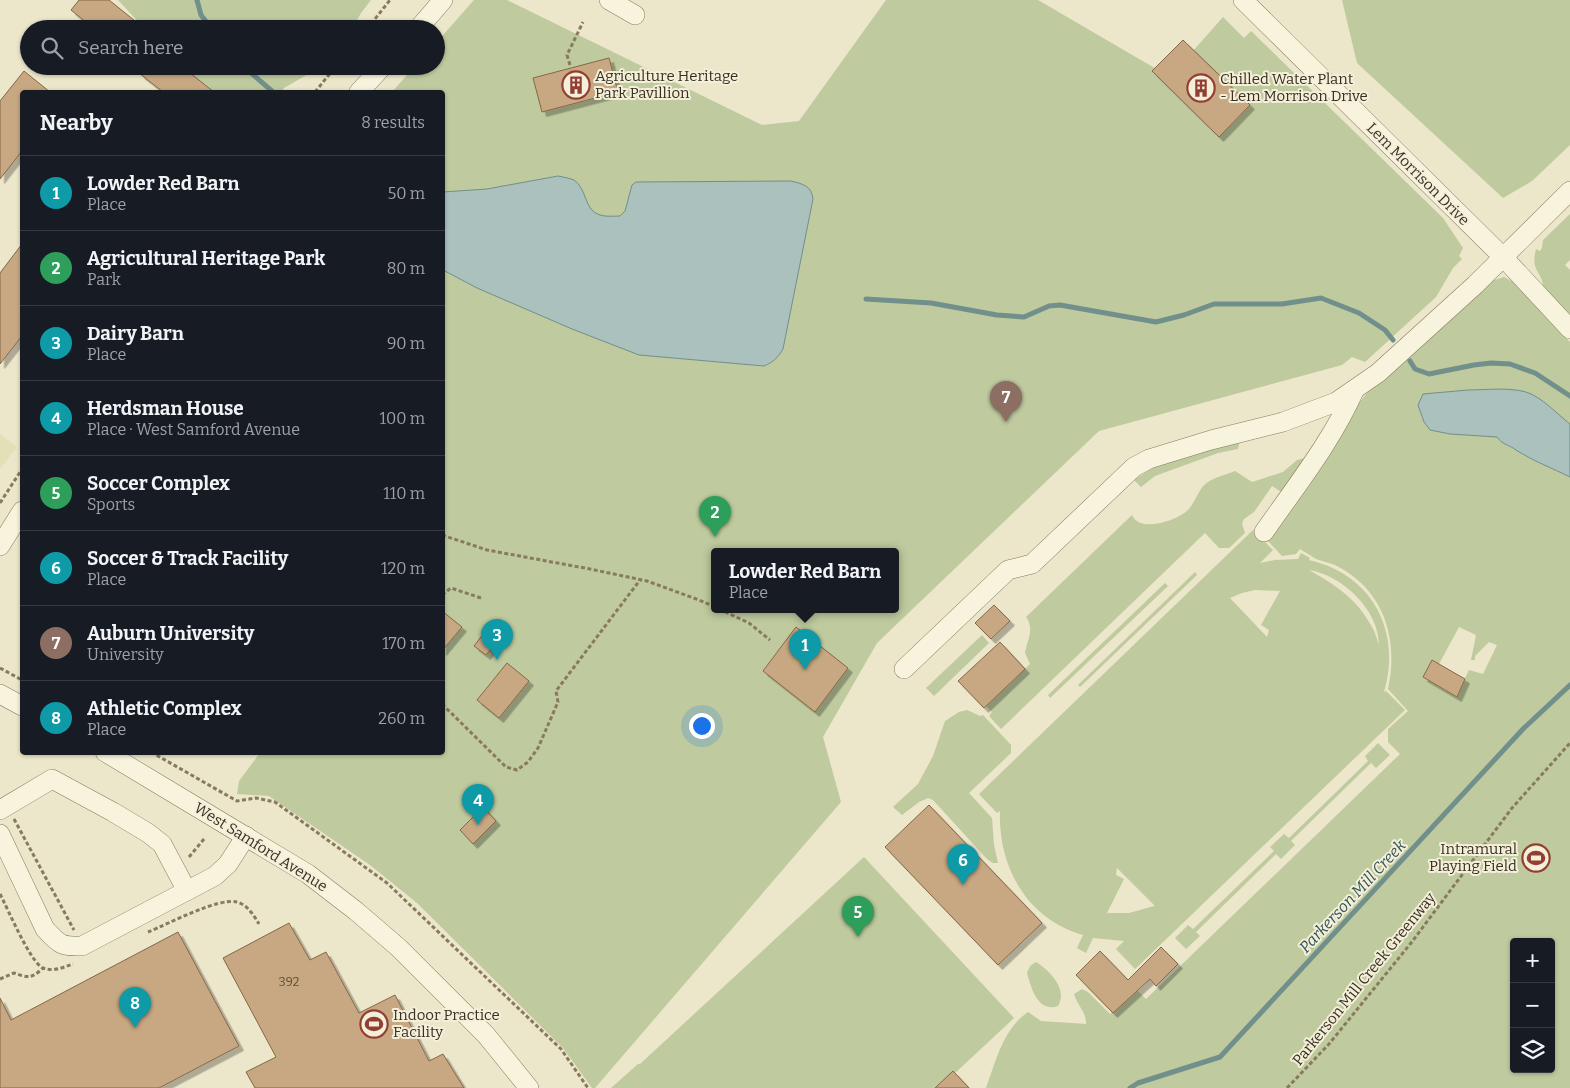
<!DOCTYPE html>
<meta charset="utf-8">
<style>
body{margin:0;font-family:Bitter,serif;background:#242831;color:#f1f3f6}
.controls{position:absolute;right:15px;bottom:15px;display:grid;overflow:hidden;border-radius:5px;box-shadow:0 1px 4px #0004}
.controls button{width:45px;height:45px;display:grid;place-items:center;padding:0;border:0;border-bottom:1px solid #363941;background:#171b24;color:#f1f3f6;font:25px sans-serif}
.you{position:absolute;left:701px;top:725px;width:18px;height:18px;margin:-12px;border:4px solid #fff;border-radius:50%;background:#1a73e8;box-shadow:0 0 0 8px #1a73e833}
.badge{display:grid;place-items:center;width:32px;height:32px;border-radius:50%;background:#c7a29e;color:#fff;font-size:16px;font-weight:700}
.pin{position:absolute;translate:-50% -41px;filter:drop-shadow(0 1px 2px #0008)}
.pin::after{content:'';position:absolute;top:26px;width:18px;height:15px;background:inherit;clip-path:polygon(0 0,100% 0,50% 100%)}
.popup{position:absolute;left:711px;top:548px;width:188px;height:65px;box-sizing:border-box;display:grid;place-content:center;border-radius:5px;background:#171b24;filter:drop-shadow(0 1px 4px #0005);font-size:16px;white-space:nowrap;color:#9ea1a6}
.popup b{font-size:19px;color:#f1f3f6}
.popup::after{content:'';position:absolute;left:50%;top:100%;margin-left:-10px;border:10px solid transparent;border-top-color:#171b24}
.list{margin:0;padding:0;list-style:none}
h2{display:flex;justify-content:space-between;align-items:center;height:65px;margin:0;padding:0 20px;font-size:21px}
h2 small{font-size:16px;font-weight:400;color:#9ea1a6}
.list li{display:grid;grid-template-columns:32px 1fr auto;gap:15px;align-items:center;box-sizing:border-box;height:75px;padding:0 20px;border-top:1px solid #363941}
.list b{display:block;font-size:19px;white-space:nowrap}
.list p{margin:0;font-size:16px;white-space:nowrap;color:#9ea1a6}
.list em{font-size:16px;font-style:normal;color:#9ea1a6}
.icon{flex:none;width:28px;height:28px;fill:none;stroke:currentColor;stroke-width:2;stroke-linecap:round;stroke-linejoin:round}
.map{position:relative;flex:none;width:1570px;height:1088px;overflow:hidden}
.search{position:absolute;background:#171b24;box-shadow:0 1px 4px #0004;left:20px;top:20px;width:425px;height:55px;display:flex;align-items:center;gap:12px;box-sizing:border-box;padding:0 18px;border-radius:28px;color:#9ea1a6;font-size:19px}
.panel{position:absolute;background:#171b24;box-shadow:0 1px 4px #0004;left:20px;top:90px;width:425px;height:665px;border-radius:5px}
.map>svg:first-child{display:block}
.farmland{fill:#e1e0b7}
.green{fill:#bfca9e;fill-rule:evenodd}
.water{fill:#aac1bd;stroke:#718f8b}
.lines{fill:none;stroke-linecap:round;stroke-linejoin:round}
.stream{stroke:#718f8b;stroke-width:5}
.building{fill:#c7a882;stroke:#856746;filter:url(#shadow)}
.minor-casing{stroke:#887a5f;stroke-width:20}
.path{stroke:#887a5f;stroke-width:3;stroke-dasharray:4 2.5;stroke-linecap:butt}
.minor{stroke:#f7f3dd;stroke-width:19}
.labels{text-anchor:middle;stroke-width:4;stroke-linejoin:round;paint-order:stroke}
.number-label{font-size:12px;fill:#5c4e3a}
.poi-label{font-size:15px;fill:#393022;stroke:#f4efd9;text-anchor:start}
.street-label{font-size:15px;fill:#393022;stroke:#f4efd9}
.water-label{font-size:16px;font-style:italic;fill:#325558;stroke:#f4efd9}
</style>
<div class="map">
<svg width="1570" height="1088" viewBox="0 0 1570 1088">
<defs>
<filter id="shadow"><feDropShadow dx="4.5" dy="4.5" stdDeviation="0" flood-color="#0004"/></filter>
</defs>
<rect width="100%" height="100%" fill="#ece6ca"/>
<!-- farmland -->
<polygon class="farmland" points="0,434 17,447 0,469"/>
<!-- green -->
<g class="green">
<polygon points="118,0 371,0 361,13 352,29 145,29"/>
<path d="M474,0H507L762,125L799,121L886,0H1038L1170,77L1223,17L1244,38L1251,31L1443,218L1463,248L1459,256L1462,259L1453,268L1436,297L1365,362L1352,357L1342,365L1099,431L877,643L823,737L841,802L595,1088H592L563,1048L417,903L370,865L269,796L237,794L239,781L260,753L442,752V92H392L415,66H436V43ZM715,551H895V609H715Z"/>
<polygon points="1342,0 1570,0 1570,145 1532,181 1503,198 1357,63"/>
<polygon points="184,66 322,66 284,88 281,92 207,92 189,78"/>
<path d="M1570,214V260L1565,265L1570,270V314L1543,288C1543,271 1530,273 1536,249L1540,251L1542,248L1543,240Z"/>
<path d="M1504,277L1513,282L1570,342V1088H986C996,1061 1003,1029 1028,1012L1041,1021L1086,1024C1087,1013 1077,1005 1074,994L1082,989L1088,992L1110,1014L1138,991L1146,999L1400,754L1388,742V729L1408,711L1388,689C1399,639 1384,589 1335,565C1329,563 1322,561 1316,559C1311,556 1305,552 1300,549L1296,554L1282,556L1267,540L1354,410L1366,394L1491,281ZM1459,627L1476,635L1471,660H1475V656L1489,642L1497,645L1483,674L1469,670L1456,697L1423,677L1432,660L1439,664ZM1514,942H1551V1069H1514Z"/>
<polygon points="1240,440 1238,449 1218,453 1155,476 1141,487 1134,480 1152,468"/>
<path d="M1308,457L1283,493L1272,486L1254,512L1244,519L1242,524L1245,533L1229,548H1219L1205,533L1001,729L989,716L992,712L986,706L1030,664L1025,653C1027,640 1035,629 1026,617L1132,515C1133,517 1135,520 1137,521C1149,530 1179,519 1188,510C1194,503 1199,491 1203,486C1211,478 1225,475 1235,471L1252,482L1283,472L1297,460Z"/>
<path d="M1253,530L1273,550L1260,563L1275,560L1298,559L1301,553L1310,558L1309,560C1372,574 1402,631 1384,692L1386,691L1405,710L1135,969L1116,949L1124,941L1093,938L1086,953L1077,948L1083,935C1027,919 998,867 1000,811L997,813L979,794ZM1309,570C1342,575 1379,610 1379,645C1377,639 1375,632 1372,627C1356,598 1337,586 1309,570ZM1255,590L1280,591L1261,625L1269,630L1267,637L1230,598L1242,593ZM1117,868L1154,905V906L1129,913H1107L1124,879L1116,875Z"/>
<polygon points="1195,572 1197,575 1080,687 1078,685"/>
<polygon points="1165,583 1168,586 1050,698 1048,695"/>
<polygon points="982,635 989,643 934,696 926,688"/>
<polygon points="967,710 980,716 983,715 1011,745 1011,753 969,793 992,818 994,845 998,863 993,863 987,859 933,800 928,798 919,802 902,815 893,807 918,784 933,756 945,721 959,712"/>
<polygon points="1378,743 1390,755 1376,768 1371,763 1291,841 1295,845 1281,859 1276,854 1196,932 1200,936 1186,949 1175,938 1188,925 1193,929 1274,851 1270,847 1284,834 1289,838 1368,761 1365,756"/>
<polygon points="864,857 1014,1018 939,1088 611,1088 638,1064 640,1064"/>
<path d="M1036,962C1050,971 1068,989 1058,1006C1038,1013 1031,988 1027,973L1030,966Z"/>
</g>
<!-- water -->
<g class="water">
<path d="M558,176C563,177 569,178 574,180C587,188 584,211 600,215C606,217 614,216 620,216L625,211L632,185L636,182L791,181C803,184 812,186 813,199L783,349C778,357 774,362 764,366L639,355L572,329L477,288L443,270V192L487,189Z"/>
<path d="M1468,390C1486,390 1508,387 1526,392C1542,397 1557,414 1570,424V477C1552,468 1533,461 1516,450C1508,444 1504,446 1497,437L1450,434L1430,430L1424,422L1418,405L1423,394Z"/>
</g>
<g class="lines">
<!-- stream -->
<g class="stream">
<polyline points="197,0 201,15 208,24 209,29"/>
<polyline points="243,66 273,92"/>
<polyline points="866,299 931,303 997,315 1024,317 1049,306 1060,305 1156,322 1184,315 1214,304 1282,304 1321,298 1359,313 1385,330 1393,340"/>
<polyline points="1410,361 1415,369 1429,374 1474,365 1491,363 1510,364 1535,373 1570,396"/>
<polyline points="1130,1088 1138,1083 1220,1057 1523,729 1570,685"/>
</g>
</g>
<!-- building -->
<g class="building">
<polygon points="79,0 109,0 145,29 94,29 71,10"/>
<polygon points="1183,40 1250,105 1219,137 1152,71"/>
<polygon points="609,58 618,92 542,112 533,78"/>
<polygon points="146,66 181,66 214,92 163,92 140,74"/>
<polygon points="24,71 50,92 22,92 22,151 0,179 0,101"/>
<polygon points="22,244 22,336 0,364 0,273"/>
<polygon points="994,605 1010,621 991,639 975,623"/>
<polygon points="442,611 462,627 442,651"/>
<polygon points="796,627 848,668 815,712 763,671"/>
<polygon points="488,628 500,638 486,655 474,646"/>
<polygon points="1000,642 1025,669 984,708 958,681"/>
<polygon points="1432,660 1465,679 1457,697 1423,677"/>
<polygon points="507,663 529,681 499,718 477,700"/>
<polygon points="929,805 1042,923 998,965 885,847"/>
<polygon points="483,807 496,821 473,844 460,830"/>
<polygon points="289,923 310,960 326,952 359,1013 395,995 429,1061 443,1054 464,1088 255,1088 246,1072 276,1057 223,958"/>
<polygon points="178,932 239,1046 159,1088 0,1088 0,998 11,1020"/>
<polygon points="1161,947 1178,964 1156,986 1150,979 1113,1013 1076,975 1100,951 1128,980"/>
<polygon points="953,1071 969,1088 935,1088"/>
</g>
<g class="lines">
<!-- minor casing -->
<g class="minor-casing">
<g id="minor">
<polyline points="609,0 635,15"/>
<polyline points="1243,0 1503,257 1570,329"/>
<polyline points="418,29 443,0"/>
<polyline points="359,92 383,66"/>
<path d="M1264,532C1296,486 1332,441 1355,389"/>
<polyline points="0,546 22,511"/>
<polyline points="904,669 1008,570 1032,564 1134,467 1149,459 1211,440 1283,422 1336,402 1378,373 1475,285 1570,191"/>
<polyline points="0,694 22,706"/>
<polyline points="105,752 308,874 356,911 399,948 486,1035 529,1088"/>
<polyline points="0,810 52,779 113,812 148,833 162,844 187,891"/>
<path d="M0,834L45,929C59,944 61,947 82,946L215,876L228,864L246,836"/>
</g>
</g>
<!-- path -->
<g class="path">
<polyline points="367,29 390,0"/>
<polyline points="570,65 567,55 583,22"/>
<polyline points="315,92 336,66"/>
<polyline points="0,503 22,469"/>
<polyline points="442,535 487,550 590,569 647,581 699,600 715,607"/>
<polyline points="442,595 451,588 481,598"/>
<polyline points="719,609 749,623 770,640"/>
<polyline points="0,668 22,680"/>
<polyline points="442,704 506,767 517,770 528,762 538,748 558,702 556,691 640,580"/>
<polyline points="151,752 237,801 256,798 275,802 387,883 561,1049 588,1088"/>
<polyline points="14,819 74,930"/>
<polyline points="189,857 204,839"/>
<path d="M0,894C8,909 30,962 43,968C54,972 64,967 73,964"/>
<path d="M148,932C168,924 219,897 237,902C248,905 254,916 259,924"/>
<path d="M0,979L14,973C29,978 31,979 43,968"/>
<polyline points="1287,1088 1329,1044 1411,943 1512,808 1570,743"/>
</g>
<!-- minor -->
<use href="#minor" class="minor"/>
</g>
<!-- icons -->
<defs>
<g id="building-ring" transform="scale(1.4375)"><circle r="9.5" fill="#f4efd9" stroke="#933e33" stroke-width="1.5"/><path d="M-4-6H4V6H1V3H-1V6H-4ZM-2.5-4.3h1.7v1.8h-1.7ZM.8-4.3h1.7v1.8H.8ZM-2.5-1h1.7V.8h-1.7ZM.8-1h1.7V.8H.8Z" fill="#933e33"/></g>
<g id="stadium-ring" transform="scale(1.4375)"><circle r="9.5" fill="#f4efd9" stroke="#933e33" stroke-width="1.5"/><path d="M0-5a6.5 5 0 1 0 0 10a6.5 5 0 1 0 0-10ZM-3.5-1.8h7v3.6h-7Z" fill="#933e33"/></g>
</defs>
<g fill-rule="evenodd">
<use href="#building-ring" x="576" y="85"/>
<use href="#building-ring" x="1201" y="88"/>
<use href="#stadium-ring" x="1536" y="858"/>
<use href="#stadium-ring" x="374" y="1024"/>
</g>
<g class="labels">
<!-- number labels -->
<g class="number-label">
<text x="289" y="986">392</text>
</g>
<!-- poi labels -->
<g class="poi-label">
<text x="595" y="81">Agriculture Heritage<tspan x="595" dy="17">Park Pavillion</tspan></text>
<text x="1220" y="84">Chilled Water Plant<tspan x="1220" dy="17">- Lem Morrison Drive</tspan></text>
<text x="1517" y="854" text-anchor="end">Intramural<tspan x="1517" dy="17">Playing Field</tspan></text>
<text x="393" y="1020">Indoor Practice<tspan x="393" dy="17">Facility</tspan></text>
</g>
<!-- street labels -->
<g class="street-label">
<text transform="translate(1418 174) rotate(45)" y="5">Lem Morrison Drive</text>
<text transform="translate(261 847) rotate(32)" y="5">West Samford Avenue</text>
<text transform="translate(1364 979) rotate(-51)" y="5">Parkerson Mill Creek Greenway</text>
</g>
<!-- water labels -->
<g class="water-label">
<text transform="translate(1352 896) rotate(-47)" y="6">Parkerson Mill Creek</text>
</g>
</g>
</svg>
<div class="controls">
<button>+</button>
<button>−</button>
<button><svg class="icon" aria-label="layers" viewBox="0 0 24 24"><path d="M12 4l9 5-9 5-9-5zM3 14l9 5 9-5"/></svg></button>
</div>
<div class="you"></div>
<div class="pin badge" style="left:805px;top:670px;background:#0f9aa8">1</div>
<div class="popup"><b>Lowder Red Barn</b>Place</div>
<div class="pin badge" style="left:715px;top:537px;background:#2e9e5b">2</div>
<div class="pin badge" style="left:497px;top:660px;background:#0f9aa8">3</div>
<div class="pin badge" style="left:478px;top:825px;background:#0f9aa8">4</div>
<div class="pin badge" style="left:858px;top:937px;background:#2e9e5b">5</div>
<div class="pin badge" style="left:963px;top:885px;background:#0f9aa8">6</div>
<div class="pin badge" style="left:1006px;top:422px;background:#8d6e63">7</div>
<div class="pin badge" style="left:135px;top:1028px;background:#0f9aa8">8</div>
<div class="search"><svg class="icon" aria-label="search" viewBox="0 0 24 24"><circle cx="10" cy="10" r="6"/><path d="M15 15l6 6"/></svg>Search here</div>
<section class="panel">
<h2>Nearby<small>8 results</small></h2>
<ul class="list">
<li><span class="badge" style="background:#0f9aa8">1</span><div><b>Lowder Red Barn</b><p>Place</p></div><em>50 m</em></li>
<li><span class="badge" style="background:#2e9e5b">2</span><div><b>Agricultural Heritage Park</b><p>Park</p></div><em>80 m</em></li>
<li><span class="badge" style="background:#0f9aa8">3</span><div><b>Dairy Barn</b><p>Place</p></div><em>90 m</em></li>
<li><span class="badge" style="background:#0f9aa8">4</span><div><b>Herdsman House</b><p>Place · West Samford Avenue</p></div><em>100 m</em></li>
<li><span class="badge" style="background:#2e9e5b">5</span><div><b>Soccer Complex</b><p>Sports</p></div><em>110 m</em></li>
<li><span class="badge" style="background:#0f9aa8">6</span><div><b>Soccer &amp; Track Facility</b><p>Place</p></div><em>120 m</em></li>
<li><span class="badge" style="background:#8d6e63">7</span><div><b>Auburn University</b><p>University</p></div><em>170 m</em></li>
<li><span class="badge" style="background:#0f9aa8">8</span><div><b>Athletic Complex</b><p>Place</p></div><em>260 m</em></li>
</ul>
</section>
</div>
